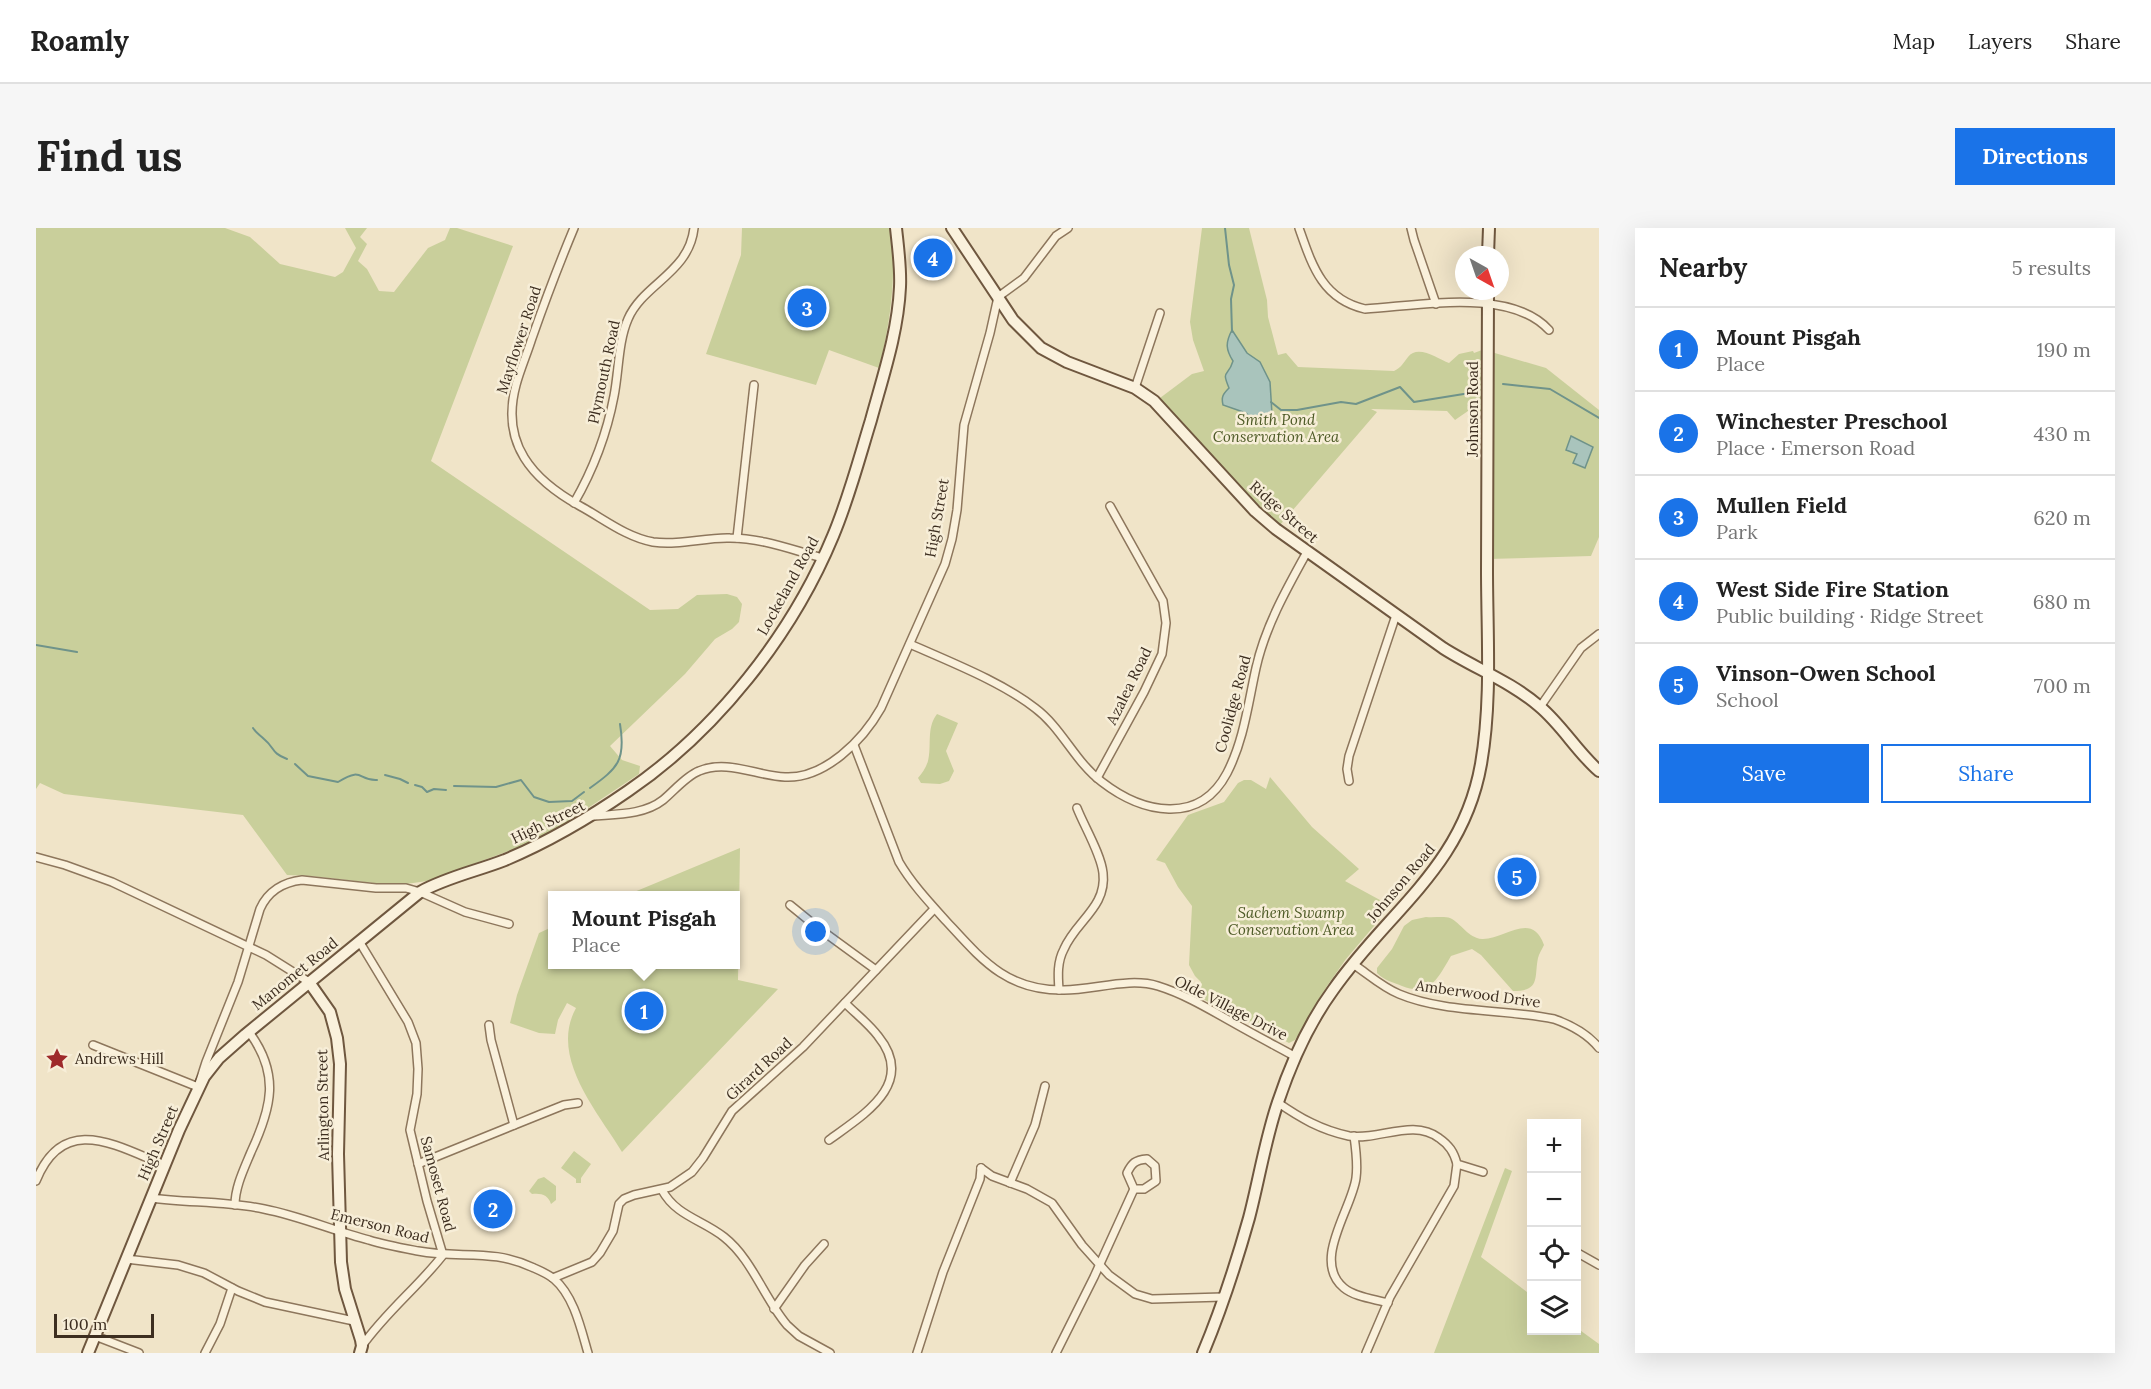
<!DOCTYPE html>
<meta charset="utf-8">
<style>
body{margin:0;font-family:Lora,serif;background:#f6f6f6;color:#222}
.controls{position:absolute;right:18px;bottom:18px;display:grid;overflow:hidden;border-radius:0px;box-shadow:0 6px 24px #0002}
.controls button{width:54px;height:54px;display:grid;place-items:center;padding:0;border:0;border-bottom:2px solid #e0e0e0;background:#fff;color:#222;font:30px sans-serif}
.compass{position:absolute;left:1419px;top:18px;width:54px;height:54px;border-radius:50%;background:#fff;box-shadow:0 6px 24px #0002;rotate:140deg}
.scale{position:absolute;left:18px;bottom:15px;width:100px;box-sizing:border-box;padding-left:6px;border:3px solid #3d2e20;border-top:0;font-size:16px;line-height:21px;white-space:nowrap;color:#3d2e20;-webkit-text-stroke:4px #f7eed8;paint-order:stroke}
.you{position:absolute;left:780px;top:704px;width:21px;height:21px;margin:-15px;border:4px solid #fff;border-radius:50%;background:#1a73e8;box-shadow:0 0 0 9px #1a73e833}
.badge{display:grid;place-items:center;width:39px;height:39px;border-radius:50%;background:#1a73e8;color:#fff;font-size:20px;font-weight:700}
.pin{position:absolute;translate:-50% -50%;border:3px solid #fff;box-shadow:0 2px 6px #0006}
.popup{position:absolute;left:512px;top:663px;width:192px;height:78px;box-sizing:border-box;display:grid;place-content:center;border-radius:0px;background:#fff;filter:drop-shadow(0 2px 4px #0005);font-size:20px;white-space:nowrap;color:#767676}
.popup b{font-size:22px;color:#222}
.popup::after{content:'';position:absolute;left:50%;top:100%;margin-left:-12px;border:12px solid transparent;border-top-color:#fff}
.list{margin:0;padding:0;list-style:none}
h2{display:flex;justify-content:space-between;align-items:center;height:78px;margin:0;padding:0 24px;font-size:26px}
h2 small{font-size:20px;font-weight:400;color:#767676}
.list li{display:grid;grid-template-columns:39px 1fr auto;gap:18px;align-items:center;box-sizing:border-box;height:84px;padding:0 24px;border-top:2px solid #e0e0e0}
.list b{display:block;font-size:22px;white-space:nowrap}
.list p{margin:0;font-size:20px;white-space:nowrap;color:#767676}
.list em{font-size:20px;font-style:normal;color:#767676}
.actions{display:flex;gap:12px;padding:18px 24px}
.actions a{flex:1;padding:14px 0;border:2px solid #1a73e8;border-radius:0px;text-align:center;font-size:21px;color:#1a73e8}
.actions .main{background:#1a73e8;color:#fff}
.icon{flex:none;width:33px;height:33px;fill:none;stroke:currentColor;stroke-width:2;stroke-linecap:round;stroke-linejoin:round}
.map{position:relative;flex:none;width:1563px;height:1125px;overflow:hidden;border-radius:0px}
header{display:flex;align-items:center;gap:36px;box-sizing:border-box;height:84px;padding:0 30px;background:#fff;border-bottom:2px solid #e0e0e0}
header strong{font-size:28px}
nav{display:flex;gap:33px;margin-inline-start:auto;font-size:21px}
.intro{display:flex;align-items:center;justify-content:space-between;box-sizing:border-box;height:144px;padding:0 36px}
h1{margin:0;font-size:42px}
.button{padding:15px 27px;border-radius:0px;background:#1a73e8;color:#fff;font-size:21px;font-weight:700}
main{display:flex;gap:36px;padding:0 36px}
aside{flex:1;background:#fff;border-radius:0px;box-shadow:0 6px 24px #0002}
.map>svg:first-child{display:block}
.green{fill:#c9cf9b;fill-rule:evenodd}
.water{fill:#a9c4bc;stroke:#6f938a;stroke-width:1.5}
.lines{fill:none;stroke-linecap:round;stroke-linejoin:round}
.stream{stroke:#6f938a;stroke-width:2}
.street-casing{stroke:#8d765c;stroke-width:10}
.secondary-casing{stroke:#6f573f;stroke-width:14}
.street{stroke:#faf1dc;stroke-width:7}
.secondary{stroke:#faf1dc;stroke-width:10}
.labels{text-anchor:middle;stroke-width:5;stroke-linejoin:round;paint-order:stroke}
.street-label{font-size:15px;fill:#3d2e20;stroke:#f7eed8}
.park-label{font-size:15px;font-style:italic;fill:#4d5a26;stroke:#f7eed8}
.poi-label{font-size:15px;fill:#3d2e20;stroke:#f7eed8;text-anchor:start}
</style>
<header>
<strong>Roamly</strong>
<nav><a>Map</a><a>Layers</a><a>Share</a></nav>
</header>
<div class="intro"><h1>Find us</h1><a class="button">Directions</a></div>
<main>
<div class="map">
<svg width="1563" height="1125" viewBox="0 0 1563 1125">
<rect width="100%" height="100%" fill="#f0e4c8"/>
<!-- green -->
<g class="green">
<polygon points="0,0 189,0 214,9 244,36 299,49 307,44 320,20 309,0 331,0 324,9 331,16 322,33 331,41 343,63 358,64 392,20 409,12 414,0 421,0 477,18 395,233 614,382 642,381 661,367 691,366 701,369 706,376 703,394 696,401 679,411 649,446 574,518 586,532 604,538 603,546 522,600 486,618 391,653 370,656 338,655 275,648 251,647 207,587 28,566 4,555 0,561"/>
<path d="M706,0H856C860,48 855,93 843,140L793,122L780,157L670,126L705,27Z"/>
<path d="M1166,0H1213L1231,72L1232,89L1242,127L1250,125L1262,139L1358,143C1366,139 1367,135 1372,129C1382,116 1402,131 1413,135L1423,126L1437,123L1438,125L1446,122V183H1432L1419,192L1411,183L1335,181L1341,184L1244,297L1207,262L1124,170L1156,146L1168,143L1157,112L1154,94ZM1196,103L1211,125L1196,137L1197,133Z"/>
<polygon points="1452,123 1510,140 1563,182 1563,309 1555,328 1452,331"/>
<path d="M901,486L922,495L910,523L918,543L913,553L904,556L885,555L882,550C886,545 890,540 892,533C896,518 890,500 901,486Z"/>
<polygon points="1234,549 1276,599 1323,641 1309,653 1355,678 1310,731 1291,758 1259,812 1253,815 1161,768 1165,754 1159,748 1153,737 1156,678 1142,659 1129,635 1120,632 1152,587 1188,574 1202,555 1208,552 1215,552 1230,561"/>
<path d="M704,620L702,752L742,761L586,924C561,883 513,829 540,780L531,775L522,792L519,806L503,805L474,795L481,767L503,705L516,699V736H700V668L591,667Z"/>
<path d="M1390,689C1397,690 1408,688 1414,690C1425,695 1432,710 1446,711C1468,712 1496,682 1508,717C1506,721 1503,726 1502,730C1498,749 1505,763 1477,763L1445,727L1436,721L1415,728C1402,750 1394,769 1366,758C1356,754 1348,752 1341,745V740L1356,721L1368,698L1376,692Z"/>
<polygon points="538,923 555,936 545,950 545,955 540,955 540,951 525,940"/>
<polygon points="1469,940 1476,943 1445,1029 1495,1067 1496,1102 1540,1102 1541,1100 1563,1116 1563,1125 1398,1125"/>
<path d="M508,949L520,958V972L515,976C512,967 506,965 496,966L493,963L502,951Z"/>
</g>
<!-- water -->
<g class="water">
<path d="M1196,102L1211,125L1224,134L1234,154L1236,186L1229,199L1219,195L1210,185L1187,177C1185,169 1187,166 1193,160C1185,141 1192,150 1197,133C1190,122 1189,115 1196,102Z"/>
<polygon points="1535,208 1557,219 1549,240 1537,235 1541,226 1530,222"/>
</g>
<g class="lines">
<!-- stream -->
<g class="stream">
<polyline points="1189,0 1193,37 1198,57 1195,71 1196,104"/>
<polyline points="1467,156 1514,161 1563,190"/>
<polyline points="1235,174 1245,182 1261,182 1305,174 1320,176 1364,159 1378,174 1440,164"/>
<polyline points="0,417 41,424"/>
<path d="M217,500C221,506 223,506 228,511C239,520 235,525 251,531"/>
<path d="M259,536L272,548L302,554C328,538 321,553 341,552"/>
<polyline points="349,547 364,551 372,555"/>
<polyline points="379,557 386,559 391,564 398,561 410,562"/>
<polyline points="418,558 460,559 485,552 498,569 513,574 536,573 548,564"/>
<path d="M554,560C582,540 590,532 584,496"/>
</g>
<!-- street casing -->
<g class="street-casing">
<g id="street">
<path d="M538,0C523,36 509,73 496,110C491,126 484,142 480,157C464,216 497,252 544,278C568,291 590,309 617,314C643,318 669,309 694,310C726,310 756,322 787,330"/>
<path d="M1263,0C1276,37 1286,71 1329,81C1382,78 1474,59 1513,102"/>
<polyline points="1375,0 1378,12 1400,76"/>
<polyline points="1099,160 1124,85"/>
<path d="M538,275C557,242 571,205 578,168C583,143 582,114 592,91C607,56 653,45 658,0"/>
<polyline points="701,310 718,157"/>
<path d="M874,416C914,434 964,453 999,480C1026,500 1039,534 1066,554C1106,585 1163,598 1191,545C1208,512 1212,476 1220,440C1229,399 1251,360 1271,324"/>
<polyline points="1504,479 1545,420 1563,406"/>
<path d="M818,517L863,634C876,656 893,674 911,694C946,732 971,763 1028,762C1058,762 1093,749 1122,758C1148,766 1173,781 1196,794C1217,806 1238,817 1260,829"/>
<polyline points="1061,550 1108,464 1126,426 1130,395 1127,373 1074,278"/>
<polyline points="1313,553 1311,541 1313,528 1360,387"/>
<path d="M557,588C580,586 608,587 627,572C638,563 650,548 663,543C691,531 721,548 749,549C789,551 827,512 845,480L909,336L916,311L921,282L928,197L954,105L962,69L988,50L1020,8L1032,0"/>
<polyline points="0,629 29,637 76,654 230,727 273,754"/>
<polyline points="754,677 781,699 840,742"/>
<path d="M323,713L372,794L380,815L382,841L381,866L374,902L391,973L407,1027C382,1059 350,1084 326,1118"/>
<path d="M1317,736C1332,746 1346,759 1363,766C1408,785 1469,781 1518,791C1535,797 1551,805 1563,820"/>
<path d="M1023,762C1022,748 1021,734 1028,721C1040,693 1071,679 1067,645C1065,626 1048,598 1041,580"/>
<polyline points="453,797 455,812 478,897"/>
<path d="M57,817L162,859L170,834L202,754L224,681C232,663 248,654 266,652L340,660H370L384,664L429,684L473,696"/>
<path d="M1241,874C1264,890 1285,902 1313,908C1342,913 1377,890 1403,910C1413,917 1418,924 1421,936L1447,944"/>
<path d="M1318,908C1320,922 1322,936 1320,950C1316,981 1275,1033 1308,1060C1319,1069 1338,1071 1352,1075"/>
<path d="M793,912C827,887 881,856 842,808C833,796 820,786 809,775"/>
<path d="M1111,931L1119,938L1120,953L1108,961H1098L1091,945C1096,935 1099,932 1111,931Z"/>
<polyline points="382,936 503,887 528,877 542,875"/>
<polyline points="945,940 956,948 991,961 1016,975 1046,1017 1073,1047 1099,1066 1116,1071 1187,1069"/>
<path d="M0,953C27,885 79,917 128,937"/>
<polyline points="974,955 999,897 1009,858"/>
<path d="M626,962C640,988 667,992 688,1009C716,1031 728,1070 751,1097L763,1108L794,1125"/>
<path d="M115,970C152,975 191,973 228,981C264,988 298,1003 333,1012C349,1017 366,1020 382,1023C425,1031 456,1020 498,1040C505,1043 512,1046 518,1051C538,1068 545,1101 552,1125"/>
<path d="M199,977C199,959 208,941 215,924C236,879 244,846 213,804"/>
<polyline points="1540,1024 1563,1037"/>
<polyline points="90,1031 142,1037 168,1045 202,1063 229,1074 318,1093"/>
<polyline points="517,1050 556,1034 564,1025 577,1003 583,976 588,971 598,967 634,959 656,944 667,930 696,883 767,819 898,681"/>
<polyline points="738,1081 769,1037 788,1016"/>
<polyline points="59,1108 103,1125"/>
<polyline points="169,1125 184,1096 196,1060"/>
<polyline points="881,1125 907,1044 944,951 945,940"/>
<polyline points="1020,1125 1058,1049 1098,961"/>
<polyline points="1330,1125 1354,1069 1418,958 1421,936"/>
</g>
</g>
<!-- secondary casing -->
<g class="secondary-casing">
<g id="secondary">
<path d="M916,0L977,92L1005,120L1031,134L1099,160L1118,173L1219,283L1240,301L1407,420C1438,440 1474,453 1503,478C1526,497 1541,524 1563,543"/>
<polyline points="1452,27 1453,0"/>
<polyline points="273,754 294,784 301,810 304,836 302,926 305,1034 309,1061 325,1112 326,1118 324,1125"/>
<path d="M52,1125L143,902L168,849L183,830L209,807L384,664C411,649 441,643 469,632C512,614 553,590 592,563C680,503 756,407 797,308C813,270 823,231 835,192C847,148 862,104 864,59C865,40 862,19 860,0"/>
<path d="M1167,1125C1185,1082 1200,1036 1213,990C1223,952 1229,912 1242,874C1255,835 1273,795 1297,762C1352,683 1427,639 1445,536C1456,473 1451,406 1451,342C1452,249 1452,156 1452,63"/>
</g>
</g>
<!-- street -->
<use href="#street" class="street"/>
<!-- secondary -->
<use href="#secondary" class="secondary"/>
</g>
<!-- icons -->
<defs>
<g id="sight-bare" transform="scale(1.8)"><path d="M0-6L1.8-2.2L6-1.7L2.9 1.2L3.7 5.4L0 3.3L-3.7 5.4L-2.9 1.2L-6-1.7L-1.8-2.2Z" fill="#9e2a2b" stroke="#f7eed8" stroke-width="2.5" paint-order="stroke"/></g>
</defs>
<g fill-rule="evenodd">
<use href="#sight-bare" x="21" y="831"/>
</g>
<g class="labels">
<!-- street labels -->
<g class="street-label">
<text transform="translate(483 112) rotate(-72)" y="5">Mayflower Road</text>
<text transform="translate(568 144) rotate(-78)" y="5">Plymouth Road</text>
<text transform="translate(1437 181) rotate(-90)" y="5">Johnson Road</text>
<text transform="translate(1248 284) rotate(41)" y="5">Ridge Street</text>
<text transform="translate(901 290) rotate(-80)" y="5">High Street</text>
<text transform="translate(752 358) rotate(-61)" y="5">Lockeland Road</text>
<text transform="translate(1093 458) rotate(-64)" y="5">Azalea Road</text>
<text transform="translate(1197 476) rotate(-75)" y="5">Coolidge Road</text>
<text transform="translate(512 594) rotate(-26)" y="5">High Street</text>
<text transform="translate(1365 655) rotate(-50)" y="5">Johnson Road</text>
<text transform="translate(259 746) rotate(-39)" y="5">Manomet Road</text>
<text transform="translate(1442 766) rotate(8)" y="5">Amberwood Drive</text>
<text transform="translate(1195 780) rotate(27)" y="5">Olde Village Drive</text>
<text transform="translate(723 841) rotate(-43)" y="5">Girard Road</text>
<text transform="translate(287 877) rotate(-91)" y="5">Arlington Street</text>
<text transform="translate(122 915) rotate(-67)" y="5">High Street</text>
<text transform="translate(402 956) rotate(75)" y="5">Samoset Road</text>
<text transform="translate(344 998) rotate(14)" y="5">Emerson Road</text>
</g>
<!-- park labels -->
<g class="park-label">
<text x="1240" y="197">Smith Pond<tspan x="1240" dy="17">Conservation Area</tspan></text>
<text x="1255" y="690">Sachem Swamp<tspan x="1255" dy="17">Conservation Area</tspan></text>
</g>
<!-- poi labels -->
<g class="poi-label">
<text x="39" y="836">Andrews Hill</text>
</g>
</g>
</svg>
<div class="controls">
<button>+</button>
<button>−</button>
<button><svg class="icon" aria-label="locate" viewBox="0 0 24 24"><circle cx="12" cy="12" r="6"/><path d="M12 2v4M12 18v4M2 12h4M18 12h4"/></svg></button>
<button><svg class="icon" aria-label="layers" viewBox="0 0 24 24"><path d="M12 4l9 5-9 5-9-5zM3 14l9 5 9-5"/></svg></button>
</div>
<svg class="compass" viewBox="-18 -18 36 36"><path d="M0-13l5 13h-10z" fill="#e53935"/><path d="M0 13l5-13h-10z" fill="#767676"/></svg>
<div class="scale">100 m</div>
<div class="you"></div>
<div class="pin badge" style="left:608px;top:783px">1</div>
<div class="popup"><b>Mount Pisgah</b>Place</div>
<div class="pin badge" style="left:457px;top:981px">2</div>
<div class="pin badge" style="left:771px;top:80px">3</div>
<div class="pin badge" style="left:897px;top:30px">4</div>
<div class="pin badge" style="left:1481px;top:649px">5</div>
</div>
<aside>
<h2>Nearby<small>5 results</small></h2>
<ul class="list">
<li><span class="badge">1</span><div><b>Mount Pisgah</b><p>Place</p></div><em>190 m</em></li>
<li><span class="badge">2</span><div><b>Winchester Preschool</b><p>Place · Emerson Road</p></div><em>430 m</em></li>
<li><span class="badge">3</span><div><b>Mullen Field</b><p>Park</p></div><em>620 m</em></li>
<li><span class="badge">4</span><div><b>West Side Fire Station</b><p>Public building · Ridge Street</p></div><em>680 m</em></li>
<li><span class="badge">5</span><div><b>Vinson-Owen School</b><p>School</p></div><em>700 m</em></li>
</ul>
<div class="actions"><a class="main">Save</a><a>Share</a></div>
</aside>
</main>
